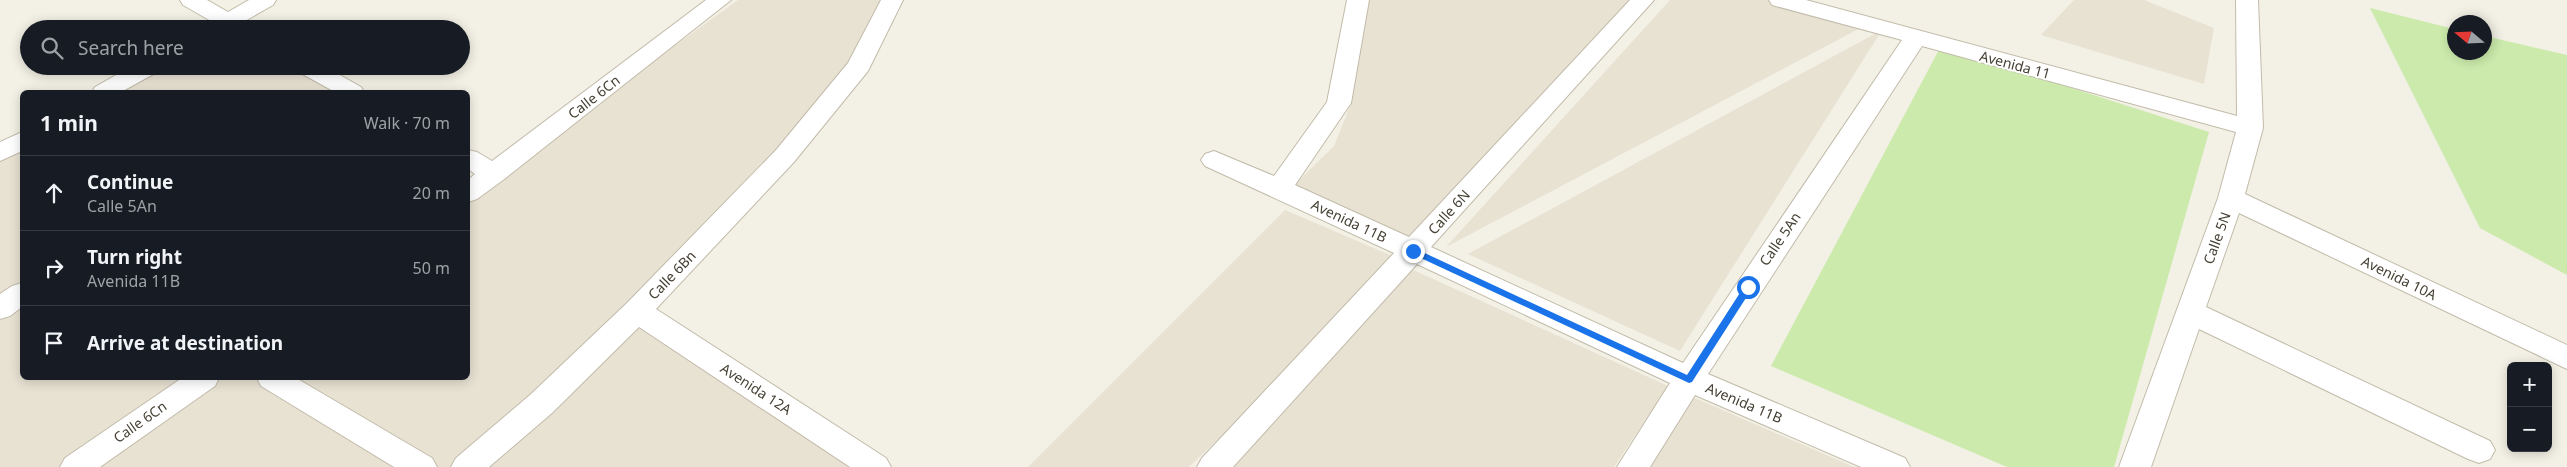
<!DOCTYPE html>
<meta charset="utf-8">
<style>
body{margin:0;font-family:"Noto Sans",sans-serif;background:#20242c;color:#f1f3f6}
.controls{position:absolute;right:15px;bottom:15px;display:grid;overflow:hidden;border-radius:8px;box-shadow:0 2px 12px #0003}
.controls button{width:45px;height:45px;display:grid;place-items:center;padding:0;border:0;border-bottom:1px solid #363941;background:#171b24;color:#f1f3f6;font:25px sans-serif}
.compass{position:absolute;left:2447px;top:15px;width:45px;height:45px;border-radius:50%;background:#171b24;box-shadow:0 2px 12px #0003;rotate:289deg}
.stop{position:absolute;width:15px;height:15px;margin:-11px;border:4px solid #1a73e8;border-radius:50%;background:#fff}
.stop.end{background:#1a73e8;border-color:#fff;box-shadow:0 1px 5px #0008}
.list{margin:0;padding:0;list-style:none}
h2{display:flex;justify-content:space-between;align-items:center;height:65px;margin:0;padding:0 20px;font-size:21px}
h2 small{font-size:16px;font-weight:400;color:#9ea1a6}
.list li{display:grid;grid-template-columns:32px 1fr auto;gap:15px;align-items:center;box-sizing:border-box;height:75px;padding:0 20px;border-top:1px solid #363941}
.list b{display:block;font-size:19px;white-space:nowrap}
.list p{margin:0;font-size:16px;white-space:nowrap;color:#9ea1a6}
.list em{font-size:16px;font-style:normal;color:#9ea1a6}
.icon{flex:none;width:28px;height:28px;fill:none;stroke:currentColor;stroke-width:2;stroke-linecap:round;stroke-linejoin:round}
.map{position:relative;flex:none;width:2567px;height:467px;overflow:hidden}
.search{position:absolute;background:#171b24;box-shadow:0 2px 12px #0003;left:20px;top:20px;width:450px;height:55px;display:flex;align-items:center;gap:12px;box-sizing:border-box;padding:0 18px;border-radius:28px;color:#9ea1a6;font-size:19px}
.panel{position:absolute;background:#171b24;box-shadow:0 2px 12px #0003;left:20px;top:90px;width:450px;height:290px;border-radius:8px}
.map>svg:first-child{display:block}
.residential{fill:#e8e2d3}
.green{fill:#cbeaab}
.lines{fill:none;stroke-linecap:round;stroke-linejoin:round}
.street-casing{stroke:#c2bbaa;stroke-width:2}
.street{fill:#fff;fill-rule:evenodd}
.route{fill:#1a73e8}
.labels{text-anchor:middle;stroke-width:4;stroke-linejoin:round;paint-order:stroke}
.street-label{font-size:14px;fill:#464034;stroke:#fff}
</style>
<div class="map">
<svg width="2567" height="467" viewBox="0 0 2567 467">
<rect width="100%" height="100%" fill="#f3f0e5"/>
<!-- residential -->
<g class="residential">
<polygon points="738,0 880,0 860,49 785,156 458,467 90,467 214,378 468,378 468,195"/>
<polygon points="1370,0 1632,0 1409,240 1293,186 1334,146 1351,104 1366,7"/>
<polygon points="1670,0 1789,0 1870,23 1446,247"/>
<polygon points="2074,0 2144,0 2214,28 2204,84 2041,35"/>
<polygon points="1882,30 1680,351 1468,254"/>
<polygon points="150,66 306,66 352,92 104,92"/>
<polygon points="22,140 22,288 0,302 0,153"/>
<polygon points="1285,210 1404,261 1189,467 1028,467"/>
<polygon points="1411,269 1668,386 1614,467 1234,467"/>
<polygon points="22,295 22,378 204,378 76,467 0,467 0,310"/>
<polygon points="637,311 875,467 467,467"/>
<polygon points="1681,392 1854,467 1640,467"/>
</g>
<!-- green -->
<g class="green">
<polygon points="2370,8 2454,29 2454,52 2484,52 2485,36 2567,55 2567,275 2480,228"/>
<polygon points="1941,46 2209,132 2114,467 2007,467 1771,366"/>
</g>
<g class="lines">
<!-- street casing -->
<g class="street-casing">
<g id="street">
<polygon points="180,0 207,0 228,12 249,0 276,0 273,5 245,21 253,29 203,29 211,21 183,5"/>
<polygon points="706,0 731,0 503,180 477,199 468,202 468,180 475,174 468,169 468,150 477,152 492,161"/>
<polygon points="881,0 903,0 868,71 794,162 656,309 886,458 891,467 850,467 639,327 552,413 489,467 451,467 456,458 530,395 627,303 776,150 848,63"/>
<polygon points="1347,0 1369,0 1351,103 1295,185 1409,237 1630,0 1654,0 1431,247 1683,363 1902,40 1772,5 1769,0 1806,0 2237,116 2236,0 2258,0 2263,128 2245,194 2567,345 2567,369 2239,213 2206,307 2490,441 2495,450 2490,459 2479,463 2468,459 2199,329 2151,467 2119,467 2218,198 2236,132 1922,46 1708,374 1905,458 1910,467 1861,467 1695,395 1650,467 1617,467 1670,383 1417,264 1233,467 1197,467 1202,458 1394,253 1205,166 1201,160 1205,154 1214,151 1274,176 1327,102"/>
<polygon points="132,66 162,66 159,71 121,92 92,92 95,87"/>
<polygon points="294,66 324,66 361,87 364,92 335,92 297,71"/>
<polygon points="22,132 22,151 0,161 0,142"/>
<polygon points="22,283 22,307 10,316 0,319 0,294 12,286"/>
<polygon points="182,378 219,378 215,386 100,467 60,467 65,458"/>
<polygon points="257,378 296,378 432,458 437,467 394,467 261,386"/>
</g>
</g>
<!-- street -->
<use href="#street" class="street"/>
</g>
<!-- route -->
<polygon class="route" points="1410,249 1416,249 1687,375 1745,285 1753,287 1692,382 1689,383 1410,253"/>
<g class="labels">
<!-- street labels -->
<g class="street-label">
<text transform="translate(2015 65) rotate(15)" y="5">Avenida 11</text>
<text transform="translate(594 97) rotate(-38)" y="5">Calle 6Cn</text>
<text transform="translate(1449 212) rotate(-48)" y="5">Calle 6N</text>
<text transform="translate(1349 221) rotate(25)" y="5">Avenida 11B</text>
<text transform="translate(2217 238) rotate(-70)" y="5">Calle 5N</text>
<text transform="translate(1780 239) rotate(-56)" y="5">Calle 5An</text>
<text transform="translate(672 275) rotate(-46)" y="5">Calle 6Bn</text>
<text transform="translate(2399 278) rotate(26)" y="5">Avenida 10A</text>
<text transform="translate(756 389) rotate(33)" y="5">Avenida 12A</text>
<text transform="translate(1744 403) rotate(23)" y="5">Avenida 11B</text>
<text transform="translate(140 422) rotate(-35)" y="5">Calle 6Cn</text>
</g>
</g>
</svg>
<div class="controls">
<button>+</button>
<button>−</button>
</div>
<svg class="compass" viewBox="-18 -18 36 36"><path d="M0-13l5 13h-10z" fill="#e53935"/><path d="M0 13l5-13h-10z" fill="#9ea1a6"/></svg>
<div class="stop" style="left:1748px;top:287px"></div>
<div class="stop end" style="left:1413px;top:251px"></div>
<div class="search"><svg class="icon" aria-label="search" viewBox="0 0 24 24"><circle cx="10" cy="10" r="6"/><path d="M15 15l6 6"/></svg>Search here</div>
<section class="panel">
<h2>1 min<small>Walk · 70 m</small></h2>
<ul class="list">
<li><svg class="icon" aria-label="ahead" viewBox="0 0 24 24"><path d="M12 20V5M6 11l6-6 6 6"/></svg><div><b>Continue</b><p>Calle 5An</p></div><em>20 m</em></li>
<li><svg class="icon" aria-label="right" viewBox="0 0 24 24"><path d="M7 20v-9h11M14 6l5 5-5 5"/></svg><div><b>Turn right</b><p>Avenida 11B</p></div><em>50 m</em></li>
<li><svg class="icon" aria-label="arrive" viewBox="0 0 24 24"><path d="M6 21V4h12l-3 4 3 4H6"/></svg><div><b>Arrive at destination</b></div></li>
</ul>
</section>
</div>
